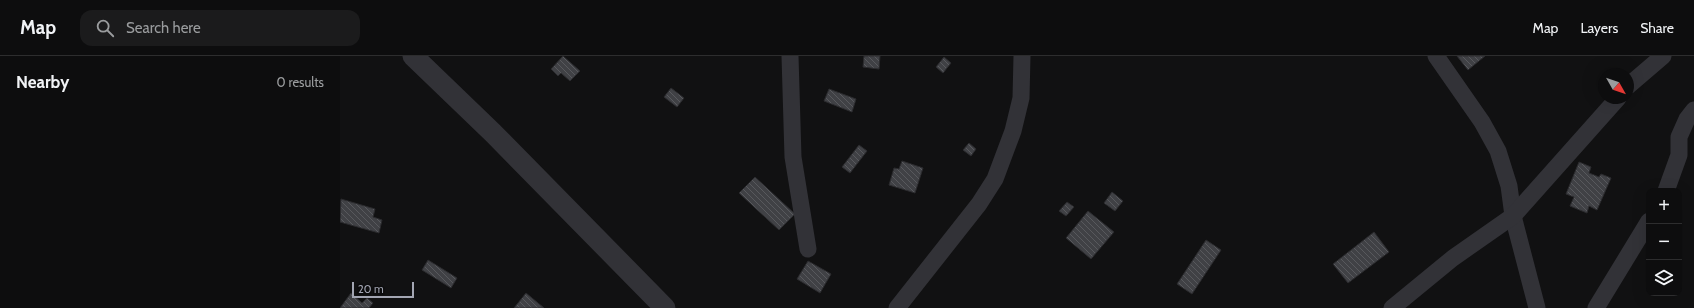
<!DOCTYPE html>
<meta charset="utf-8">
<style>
body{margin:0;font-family:Cabin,sans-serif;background:#1b1b1c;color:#f1f3f6}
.controls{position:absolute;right:12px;bottom:12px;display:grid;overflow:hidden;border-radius:8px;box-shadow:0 4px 16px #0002}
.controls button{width:36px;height:36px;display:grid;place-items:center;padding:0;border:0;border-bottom:1px solid #2d2d2e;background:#0d0d0e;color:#f1f3f6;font:20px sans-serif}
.compass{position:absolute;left:1258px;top:12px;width:36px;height:36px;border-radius:50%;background:#0d0d0e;box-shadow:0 4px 16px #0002;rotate:130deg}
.scale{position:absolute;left:12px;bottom:10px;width:62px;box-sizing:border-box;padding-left:4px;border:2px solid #a3a6b3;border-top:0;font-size:11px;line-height:14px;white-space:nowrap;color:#a3a6b3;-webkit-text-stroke:3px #0c0c0d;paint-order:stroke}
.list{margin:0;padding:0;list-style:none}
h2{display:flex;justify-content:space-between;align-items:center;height:52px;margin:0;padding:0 16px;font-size:17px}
h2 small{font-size:13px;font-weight:400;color:#9a9c9e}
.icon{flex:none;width:22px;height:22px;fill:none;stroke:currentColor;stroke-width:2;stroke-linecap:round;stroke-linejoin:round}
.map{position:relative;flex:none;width:1354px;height:252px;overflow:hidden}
header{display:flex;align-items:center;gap:24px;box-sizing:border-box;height:56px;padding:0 20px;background:#0d0d0e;border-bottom:1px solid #2d2d2e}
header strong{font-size:19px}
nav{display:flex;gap:22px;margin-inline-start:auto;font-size:14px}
.search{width:280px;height:36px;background:#1b1b1c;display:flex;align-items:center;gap:10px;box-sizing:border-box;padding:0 14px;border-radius:12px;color:#9a9c9e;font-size:15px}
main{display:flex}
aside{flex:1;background:#0d0d0e}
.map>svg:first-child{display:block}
.building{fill:url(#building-back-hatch);stroke:#2b2b2e}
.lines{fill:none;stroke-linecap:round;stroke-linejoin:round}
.minor{stroke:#323237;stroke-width:17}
.tertiary{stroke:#323237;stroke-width:21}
</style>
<header>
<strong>Map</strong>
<div class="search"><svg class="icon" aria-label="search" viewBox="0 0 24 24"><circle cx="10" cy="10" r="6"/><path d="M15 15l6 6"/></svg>Search here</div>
<nav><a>Map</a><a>Layers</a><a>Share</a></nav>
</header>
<main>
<aside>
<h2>Nearby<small>0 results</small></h2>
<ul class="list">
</ul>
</aside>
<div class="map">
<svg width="1354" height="252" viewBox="0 0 1354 252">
<defs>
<pattern id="building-back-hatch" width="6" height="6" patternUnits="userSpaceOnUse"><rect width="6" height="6" fill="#404145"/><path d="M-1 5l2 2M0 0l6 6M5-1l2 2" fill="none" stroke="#58595d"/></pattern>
</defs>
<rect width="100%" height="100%" fill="#111112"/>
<!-- building -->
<g class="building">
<polygon points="223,0 240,15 230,25 221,17 218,20 211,13"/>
<polygon points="524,0 540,0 539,13 523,11"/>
<polygon points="1117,0 1145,0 1128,14"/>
<polygon points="604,1 611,7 603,17 596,11"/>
<polygon points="331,32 344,42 337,51 324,41"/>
<polygon points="489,33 516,43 512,56 484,45"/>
<polygon points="629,87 636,93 631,100 623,94"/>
<polygon points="519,89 527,95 510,117 502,111"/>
<polygon points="562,105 583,112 575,137 549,129 554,112 559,113"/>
<polygon points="1239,106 1251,111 1249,117 1259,121 1261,118 1271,122 1257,154 1249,150 1247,157 1230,150 1234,141 1226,138"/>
<polygon points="415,121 455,158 439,174 399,137"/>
<polygon points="772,136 783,145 775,155 764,147"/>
<polygon points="1,143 35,153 33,161 42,164 39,177 0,166"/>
<polygon points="727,146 734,151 726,160 719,155"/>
<polygon points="748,155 774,176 751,203 726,182"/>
<polygon points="1034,176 1049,196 1008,227 993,208"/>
<polygon points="866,184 881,194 852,238 837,228"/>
<polygon points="88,204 117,222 111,232 82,214"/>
<polygon points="468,205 491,218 480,237 457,223"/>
<polygon points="11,237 22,247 27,242 33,247 29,252 0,252"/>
<polygon points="186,237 204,252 174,252"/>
</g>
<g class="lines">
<!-- minor -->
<g class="minor">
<polyline points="450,0 453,101 468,193"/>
<polyline points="1096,0 1142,66 1158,95 1169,130 1173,160 1197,252"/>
<polyline points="1288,30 1323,0"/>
<polyline points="1326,135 1339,99 1339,81 1347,63 1354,54"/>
<polyline points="557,252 639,148 655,123 673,75 681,42 682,0"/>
<polyline points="1052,252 1113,202 1173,160 1278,42"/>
<polyline points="1256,252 1309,165"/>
</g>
<!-- tertiary -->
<polyline class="tertiary" points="73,0 153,77 325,252"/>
</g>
</svg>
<div class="controls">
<button>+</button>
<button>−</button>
<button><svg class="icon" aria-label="layers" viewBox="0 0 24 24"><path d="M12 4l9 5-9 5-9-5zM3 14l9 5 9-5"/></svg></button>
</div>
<svg class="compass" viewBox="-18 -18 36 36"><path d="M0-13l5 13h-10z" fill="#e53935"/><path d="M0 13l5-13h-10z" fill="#9a9c9e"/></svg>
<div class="scale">20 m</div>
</div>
</main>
